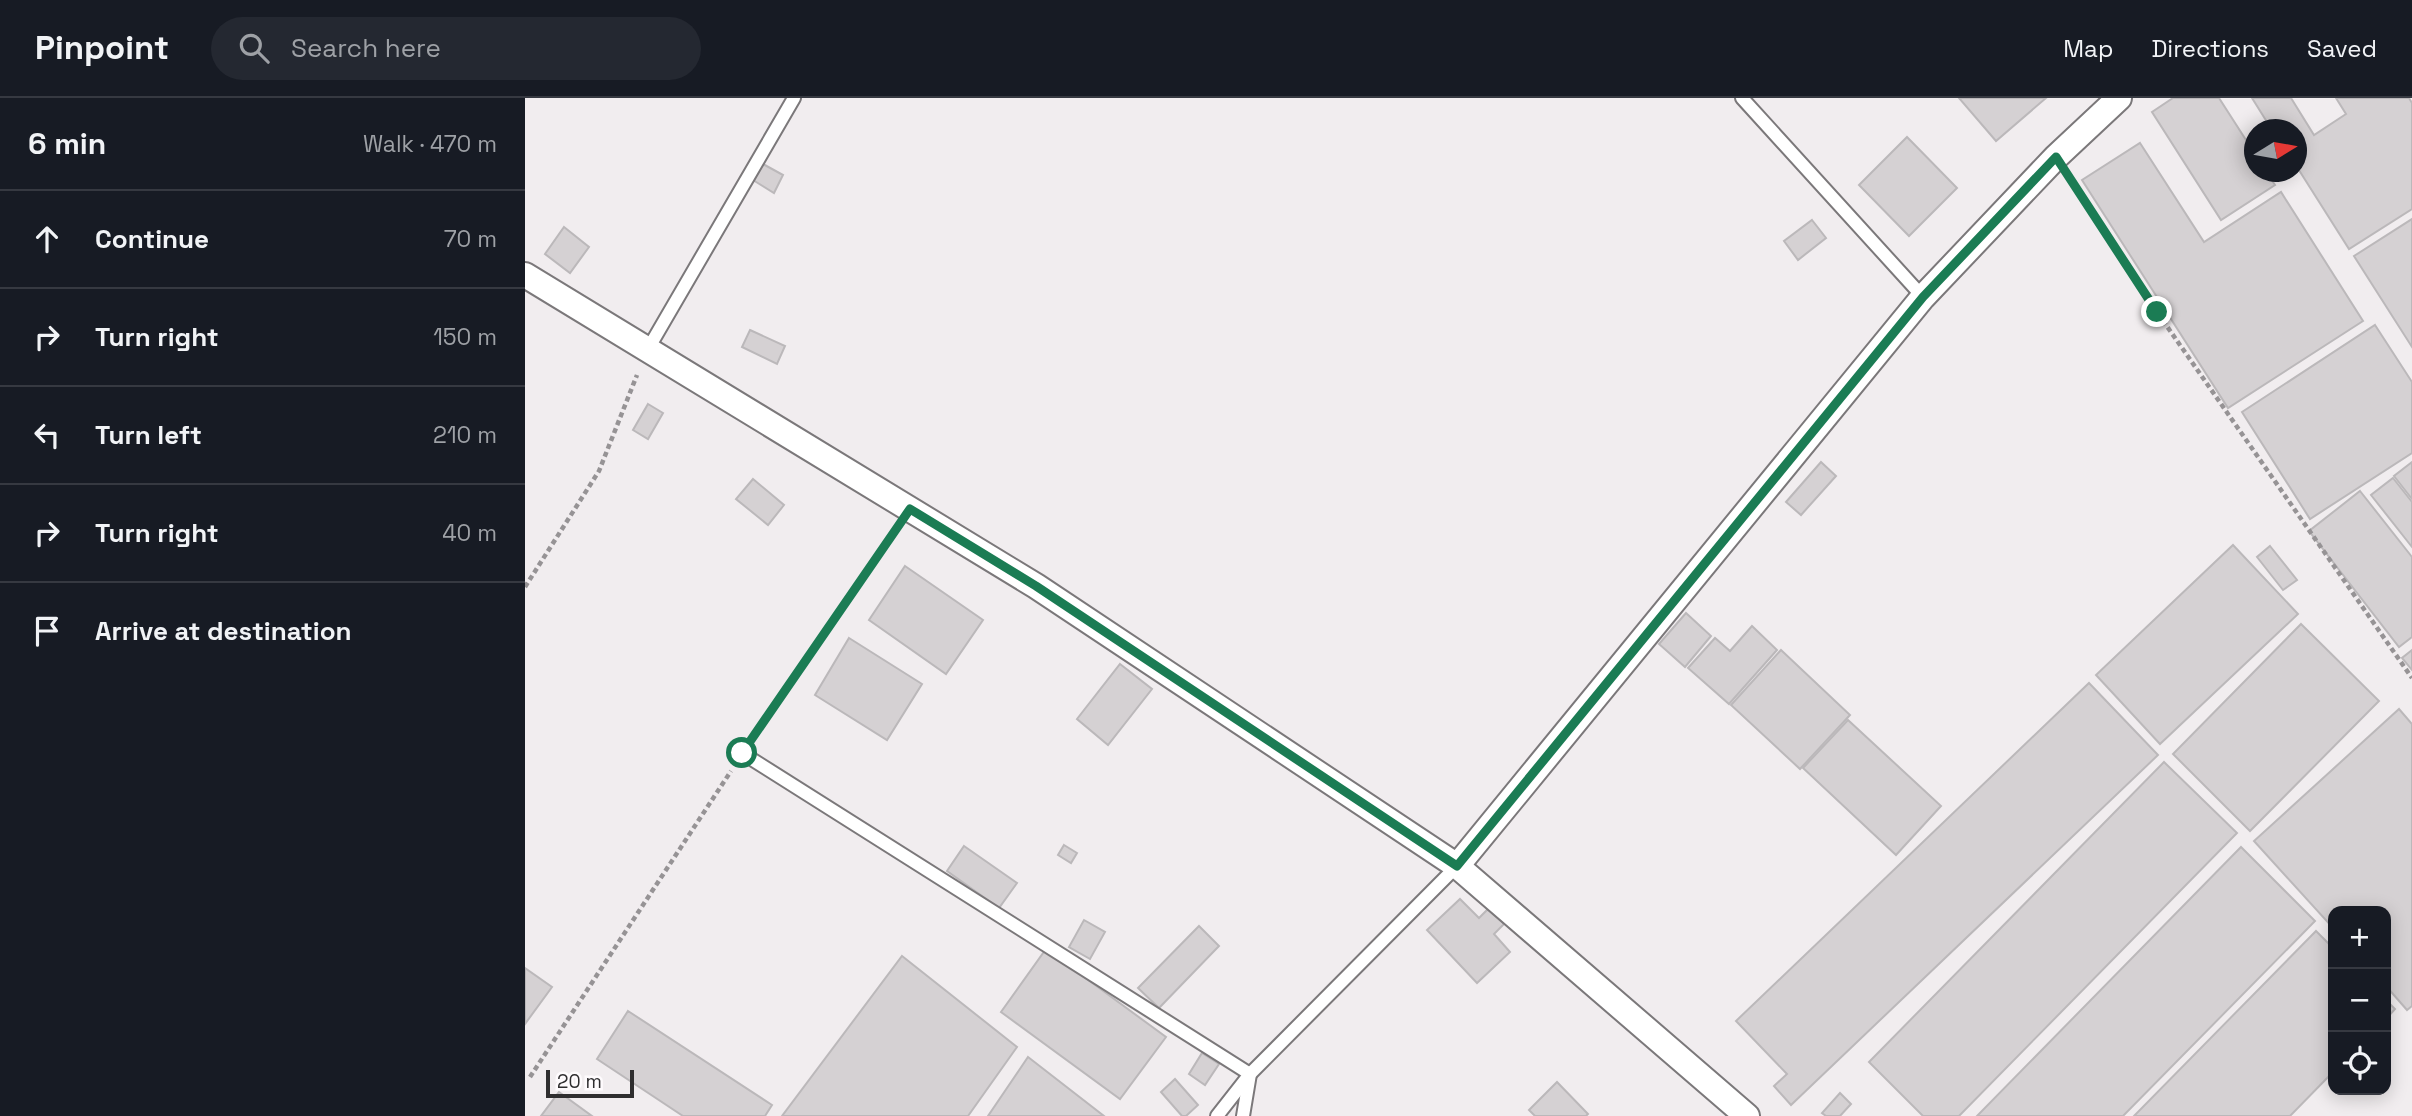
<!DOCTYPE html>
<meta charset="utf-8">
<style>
body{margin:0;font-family:"Space Grotesk",sans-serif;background:#242831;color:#f1f3f6}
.controls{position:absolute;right:21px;bottom:21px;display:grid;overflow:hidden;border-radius:14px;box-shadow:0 4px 18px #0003}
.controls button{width:63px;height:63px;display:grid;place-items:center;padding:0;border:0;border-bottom:2px solid #363941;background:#171b24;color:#f1f3f6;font:35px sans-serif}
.compass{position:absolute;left:1719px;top:21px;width:63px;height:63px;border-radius:50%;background:#171b24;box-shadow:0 4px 18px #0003;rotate:79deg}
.scale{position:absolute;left:21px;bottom:18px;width:88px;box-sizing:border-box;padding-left:7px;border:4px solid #2f2e2f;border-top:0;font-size:19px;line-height:24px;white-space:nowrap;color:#2f2e2f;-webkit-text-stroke:5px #fefbfd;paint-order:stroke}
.stop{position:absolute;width:21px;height:21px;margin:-16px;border:5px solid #1b7c54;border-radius:50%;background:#fff}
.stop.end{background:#1b7c54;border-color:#fff;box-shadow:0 2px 7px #0008}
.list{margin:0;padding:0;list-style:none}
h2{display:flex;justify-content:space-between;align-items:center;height:91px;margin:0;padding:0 28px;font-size:30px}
h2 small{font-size:23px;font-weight:400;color:#9ea1a6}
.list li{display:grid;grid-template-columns:46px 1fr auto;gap:21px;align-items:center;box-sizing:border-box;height:98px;padding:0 28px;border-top:2px solid #363941}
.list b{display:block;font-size:26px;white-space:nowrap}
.list em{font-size:23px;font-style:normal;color:#9ea1a6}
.icon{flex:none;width:38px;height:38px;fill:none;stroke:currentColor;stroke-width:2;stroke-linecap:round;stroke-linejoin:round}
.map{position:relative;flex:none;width:1887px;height:1018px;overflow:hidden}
header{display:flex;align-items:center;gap:42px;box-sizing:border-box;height:98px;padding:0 35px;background:#171b24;border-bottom:2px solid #363941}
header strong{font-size:33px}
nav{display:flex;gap:38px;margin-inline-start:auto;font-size:24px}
.search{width:490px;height:63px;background:#242831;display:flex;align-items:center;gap:18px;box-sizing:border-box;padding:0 24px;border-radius:38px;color:#9ea1a6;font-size:26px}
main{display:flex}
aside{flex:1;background:#171b24}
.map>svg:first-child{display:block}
.building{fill:#d5d1d3;stroke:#bbb8ba;stroke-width:2}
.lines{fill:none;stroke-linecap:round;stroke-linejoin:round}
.lane-casing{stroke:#7b787a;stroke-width:16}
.street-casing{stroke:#7b787a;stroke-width:28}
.path{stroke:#969395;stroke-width:4.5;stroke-dasharray:5 3.5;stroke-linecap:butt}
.lane{stroke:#fff;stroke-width:12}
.street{stroke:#fff;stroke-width:24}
.route{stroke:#1b7c54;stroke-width:9}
</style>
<header>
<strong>Pinpoint</strong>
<div class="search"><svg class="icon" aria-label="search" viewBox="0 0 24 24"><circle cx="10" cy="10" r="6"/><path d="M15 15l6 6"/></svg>Search here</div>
<nav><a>Map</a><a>Directions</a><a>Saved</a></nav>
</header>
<main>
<aside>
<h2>6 min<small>Walk · 470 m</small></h2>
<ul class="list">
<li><svg class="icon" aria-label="ahead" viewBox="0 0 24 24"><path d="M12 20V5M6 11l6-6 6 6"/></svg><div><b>Continue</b></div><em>70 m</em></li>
<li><svg class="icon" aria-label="right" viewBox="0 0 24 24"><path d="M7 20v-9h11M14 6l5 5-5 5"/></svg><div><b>Turn right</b></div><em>150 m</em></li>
<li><svg class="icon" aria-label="left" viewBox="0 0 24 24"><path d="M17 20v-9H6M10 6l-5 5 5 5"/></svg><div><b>Turn left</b></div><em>210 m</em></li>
<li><svg class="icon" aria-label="right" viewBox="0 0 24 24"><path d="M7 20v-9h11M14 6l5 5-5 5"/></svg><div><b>Turn right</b></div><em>40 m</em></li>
<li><svg class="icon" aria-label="arrive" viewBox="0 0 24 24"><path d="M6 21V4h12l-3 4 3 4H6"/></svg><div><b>Arrive at destination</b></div></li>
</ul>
</aside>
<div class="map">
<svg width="1887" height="1018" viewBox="0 0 1887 1018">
<rect width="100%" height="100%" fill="#f1edef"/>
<!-- building -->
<g class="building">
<polygon points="1434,0 1521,0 1471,43"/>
<polygon points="1648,0 1694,0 1730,56 1730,74 1741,74 1750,87 1696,122 1627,14"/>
<polygon points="1727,0 1766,0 1789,37 1821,16 1811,0 1884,0 1887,5 1887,111 1824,151 1772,69 1772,32 1747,32"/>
<polygon points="1382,39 1432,90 1384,138 1334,87"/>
<polygon points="1615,45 1679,144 1756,94 1838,223 1703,310 1557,82"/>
<polygon points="238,66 258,77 249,95 228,82"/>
<polygon points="1887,121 1887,249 1829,158"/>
<polygon points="1287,122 1301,140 1273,162 1259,143"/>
<polygon points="39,129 64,149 45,175 20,156"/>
<polygon points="1850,227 1887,284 1887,355 1785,421 1717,314"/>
<polygon points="225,232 260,248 252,266 217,249"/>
<polygon points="123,306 138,315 123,341 108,332"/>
<polygon points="1296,364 1311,378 1276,417 1261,404"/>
<polygon points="1887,364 1887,401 1869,378"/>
<polygon points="1868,380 1887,404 1887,449 1846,397"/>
<polygon points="228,381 259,407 243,427 211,401"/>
<polygon points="1835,393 1887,459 1887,539 1874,549 1784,433"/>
<polygon points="1708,447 1773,516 1635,646 1571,577"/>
<polygon points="1745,448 1772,482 1758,492 1732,459"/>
<polygon points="380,468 458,522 421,576 344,522"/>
<polygon points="1161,515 1186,538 1160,569 1134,546"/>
<polygon points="1776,526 1854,603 1725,733 1648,656"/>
<polygon points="1227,528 1252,552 1204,606 1163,570 1190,540 1205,553"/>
<polygon points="324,540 397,586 362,642 290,597"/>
<polygon points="1256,552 1325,617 1275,671 1206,607"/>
<polygon points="1887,552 1887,572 1877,560"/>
<polygon points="595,566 627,591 583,647 552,621"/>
<polygon points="1564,585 1633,657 1266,1007 1249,988 1262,976 1211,923"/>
<polygon points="1874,611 1887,626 1887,908 1882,912 1861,888 1861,813 1808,813 1808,830 1729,743"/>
<polygon points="1323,622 1416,708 1371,757 1278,670"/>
<polygon points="1639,664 1712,735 1434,1018 1398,1018 1344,964"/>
<polygon points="539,747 552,755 546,765 533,757"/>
<polygon points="439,748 492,785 474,810 422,773"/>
<polygon points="1716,749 1790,823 1598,1018 1452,1018"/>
<polygon points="935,801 954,820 964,810 979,826 969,836 985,854 952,885 902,832"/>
<polygon points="559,822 580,834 565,861 544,849"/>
<polygon points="674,828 694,848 634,910 613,890"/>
<polygon points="1791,833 1808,850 1808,974 1765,1018 1609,1018"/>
<polygon points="521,851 641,939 595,1001 476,914"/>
<polygon points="377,858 492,949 443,1018 257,1018"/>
<polygon points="0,870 27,889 0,926"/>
<polygon points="1861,902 1870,911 1861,921"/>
<polygon points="103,913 247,1007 240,1018 158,1018 72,961"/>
<polygon points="677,955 694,966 680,987 664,976"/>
<polygon points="503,959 579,1018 463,1018"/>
<polygon points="650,981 673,1007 661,1018 657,1018 636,994"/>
<polygon points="1032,984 1063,1016 1061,1018 1010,1018 1004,1012"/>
<polygon points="34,994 67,1018 16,1018"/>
<polygon points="1315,995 1326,1006 1315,1018 1301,1018 1297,1015"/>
</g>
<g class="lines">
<!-- lane casing -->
<g class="lane-casing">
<g id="lane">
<polyline points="1217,0 1398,199"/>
<polyline points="123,251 269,0"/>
<polyline points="217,655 725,976 718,1018"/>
<polyline points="692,1018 725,976 932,768"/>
</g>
</g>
<!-- street casing -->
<g class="street-casing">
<g id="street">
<polyline points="0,177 511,488 932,768 1222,1018"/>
<polyline points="932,768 1398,199 1531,59 1594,0"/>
</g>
</g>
<!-- path -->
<g class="path">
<polyline points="1545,80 1632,214 1887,580"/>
<polyline points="0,489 74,373 112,277"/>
<polyline points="228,639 370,433"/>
<polyline points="5,979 206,673"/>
</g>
<!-- lane -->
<use href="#lane" class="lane"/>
<!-- street -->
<use href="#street" class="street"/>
</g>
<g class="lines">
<!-- route -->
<polyline class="route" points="217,655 385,411 511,488 932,768 1398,199 1531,59 1632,214"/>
</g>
</svg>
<div class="controls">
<button>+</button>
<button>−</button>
<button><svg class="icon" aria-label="locate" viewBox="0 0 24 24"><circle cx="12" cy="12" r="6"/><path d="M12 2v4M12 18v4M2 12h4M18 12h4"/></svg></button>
</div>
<svg class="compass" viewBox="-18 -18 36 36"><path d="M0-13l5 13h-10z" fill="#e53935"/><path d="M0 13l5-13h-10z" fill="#9ea1a6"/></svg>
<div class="scale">20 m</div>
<div class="stop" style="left:217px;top:655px"></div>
<div class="stop end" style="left:1632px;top:214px"></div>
</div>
</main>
